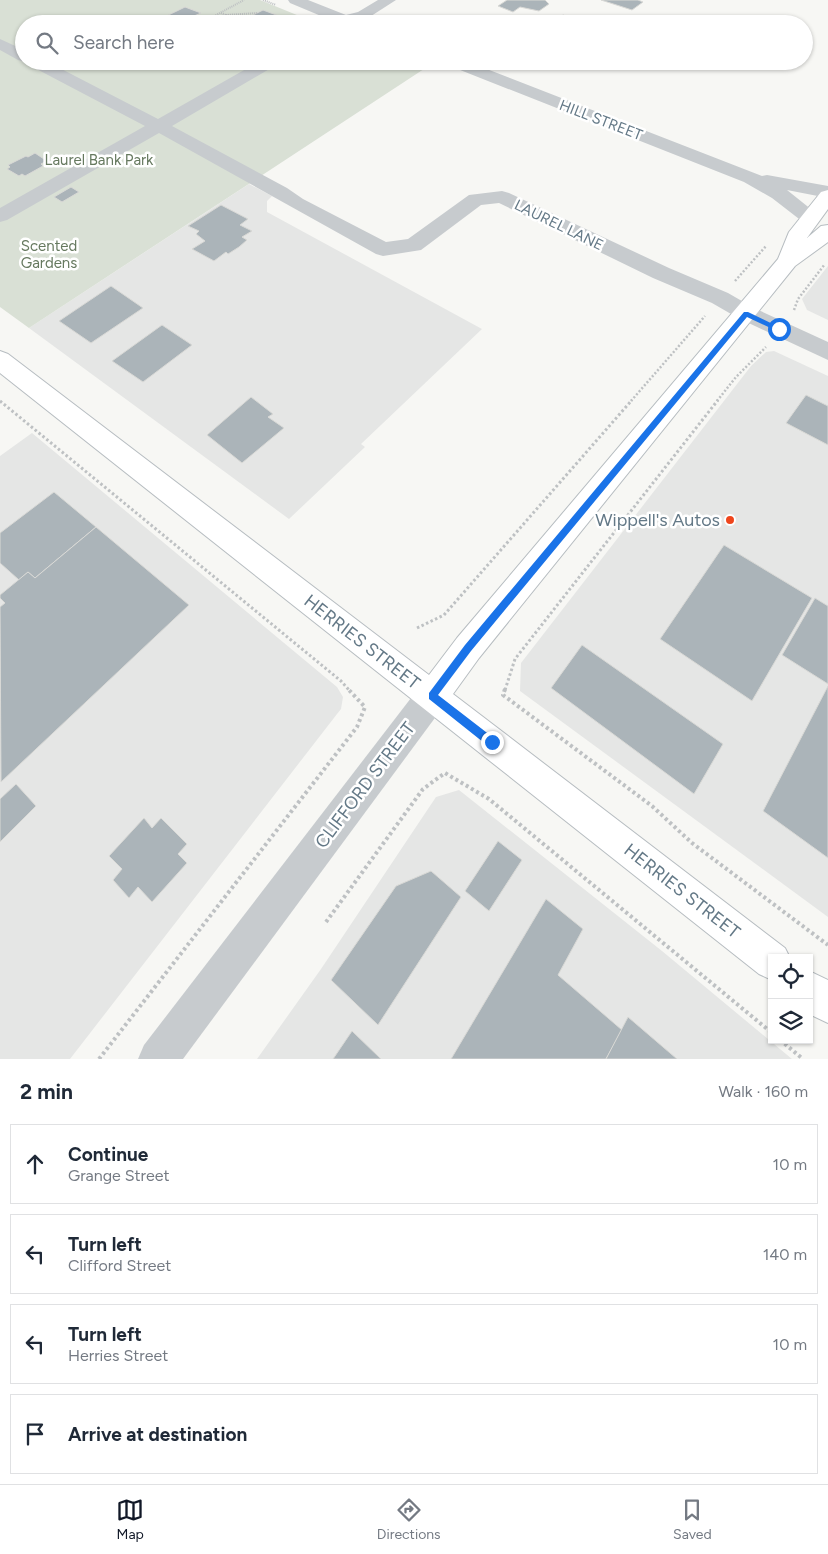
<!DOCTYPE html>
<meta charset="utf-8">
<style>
body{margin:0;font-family:Figtree,sans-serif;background:#f2f2f3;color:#1f2937}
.controls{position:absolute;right:15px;bottom:15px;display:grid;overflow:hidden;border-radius:0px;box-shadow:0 1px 4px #0004}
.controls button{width:45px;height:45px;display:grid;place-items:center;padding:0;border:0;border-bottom:1px solid #e0e1e3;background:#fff;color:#1f2937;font:25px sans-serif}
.stop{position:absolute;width:15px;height:15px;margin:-11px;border:4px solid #1a73e8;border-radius:50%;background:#fff}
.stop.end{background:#1a73e8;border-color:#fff;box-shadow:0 1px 5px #0008}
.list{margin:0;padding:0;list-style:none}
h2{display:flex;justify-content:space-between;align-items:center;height:65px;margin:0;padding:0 20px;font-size:21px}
h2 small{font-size:16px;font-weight:400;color:#747a83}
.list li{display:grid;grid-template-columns:32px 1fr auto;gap:15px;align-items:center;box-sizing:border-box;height:80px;margin:0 10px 10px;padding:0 10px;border:1px solid #e0e1e3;border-radius:0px}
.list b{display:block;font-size:19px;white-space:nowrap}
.list p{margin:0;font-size:16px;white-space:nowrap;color:#747a83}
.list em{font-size:16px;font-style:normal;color:#747a83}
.icon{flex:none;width:28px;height:28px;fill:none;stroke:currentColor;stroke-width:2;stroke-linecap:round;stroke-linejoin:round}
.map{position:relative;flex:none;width:828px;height:1059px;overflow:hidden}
.search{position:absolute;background:#fff;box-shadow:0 1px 4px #0004;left:15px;right:15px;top:15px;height:55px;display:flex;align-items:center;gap:12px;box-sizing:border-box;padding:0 18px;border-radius:28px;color:#747a83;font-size:19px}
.sheet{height:425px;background:#fff}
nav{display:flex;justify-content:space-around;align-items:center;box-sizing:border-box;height:70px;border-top:1px solid #e0e1e3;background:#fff;font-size:14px;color:#747a83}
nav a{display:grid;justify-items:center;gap:2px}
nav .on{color:#111827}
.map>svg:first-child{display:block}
.built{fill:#e5e6e5}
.green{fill:#d9e0d5}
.building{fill:#abb4b9;stroke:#d9d9d6}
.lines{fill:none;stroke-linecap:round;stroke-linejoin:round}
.secondary-casing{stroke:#b7bdc1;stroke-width:2}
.path-far3{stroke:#bec1c3;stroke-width:2;stroke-dasharray:1 1;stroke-linecap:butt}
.path-far2{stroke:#bec1c3;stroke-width:2.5;stroke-dasharray:2 2;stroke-linecap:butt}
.path-far1{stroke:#bec1c3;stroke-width:3;stroke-dasharray:2.5 2.5;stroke-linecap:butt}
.path{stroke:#bec1c3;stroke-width:4;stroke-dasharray:3 3;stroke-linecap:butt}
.street{fill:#c7cbce;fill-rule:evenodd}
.secondary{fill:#fff;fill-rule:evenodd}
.route{fill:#1a73e8}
.poi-dot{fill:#ef451c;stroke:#fff;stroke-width:2}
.labels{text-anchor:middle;stroke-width:5;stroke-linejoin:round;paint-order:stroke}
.far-street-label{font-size:15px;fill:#647987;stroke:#fff}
.far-park-label{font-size:15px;fill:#66795f;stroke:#fff}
.poi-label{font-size:18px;fill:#647987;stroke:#fff;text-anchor:end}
.street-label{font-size:18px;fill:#647987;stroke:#fff}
</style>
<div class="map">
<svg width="828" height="1059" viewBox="0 0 828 1059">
<rect width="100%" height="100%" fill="#f7f7f4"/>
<!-- built -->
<g class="built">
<polygon points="249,184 272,196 267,201 267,212 482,329 361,444 365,447 289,519 29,328"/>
<polygon points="828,266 828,320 807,310 802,299"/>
<polygon points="774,351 828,376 828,917 520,691 521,663 751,366 766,352"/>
<polygon points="32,433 337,687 343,697 341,709 337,714 70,1059 0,1059 0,456"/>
<polygon points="459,790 662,951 792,1059 257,1059 321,969 436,797"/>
</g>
<!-- green -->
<polygon class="green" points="0,0 260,0 319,24 24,24 24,61 412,61 427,67 29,328 0,307"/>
<!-- building -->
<g class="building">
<polygon points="507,0 545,0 549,4 539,11 520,7 513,12 498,6"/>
<polygon points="601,0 638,0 643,2 632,10"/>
<polygon points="185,7 201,13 194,16 211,24 150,24"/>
<polygon points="263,10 279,16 269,21 253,15"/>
<polygon points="563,15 590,24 551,24"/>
<polygon points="35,153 47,161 41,164 43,166 25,176 22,174 19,176 7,169 10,167 8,165 26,156 28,157"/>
<polygon points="71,187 79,192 62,202 54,197"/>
<polygon points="221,205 248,219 240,225 252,231 242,237 247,240 239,247 228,254 226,252 214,261 192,249 205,241 196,234 199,231 188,226"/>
<polygon points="111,286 143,308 91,343 59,321"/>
<polygon points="162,325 192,345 143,382 112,361"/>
<polygon points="806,395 828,406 828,445 786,423"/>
<polygon points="251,397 273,414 268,417 284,428 242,463 207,435"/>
<polygon points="54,492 96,527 35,578 28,572 19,580 0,563 0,533"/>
<polygon points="96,527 189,605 1,782 0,607 5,603 0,598 0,595 28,572 35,578"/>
<polygon points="724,545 812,598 752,701 660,639"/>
<polygon points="815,598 828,606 828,684 782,655"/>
<polygon points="582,645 723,744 694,794 551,688"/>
<polygon points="828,686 828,858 763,811"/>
<polygon points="16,784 36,806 0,842 0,799"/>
<polygon points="144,818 152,828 161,818 187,844 178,854 187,863 152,902 138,887 129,898 113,880 122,869 109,856"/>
<polygon points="498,841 522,860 489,911 465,891"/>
<polygon points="431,871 461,897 378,1025 331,980 396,886"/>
<polygon points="546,899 583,929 558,975 622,1030 606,1059 451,1059"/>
<polygon points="628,1017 677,1059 606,1059"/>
<polygon points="352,1031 381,1059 333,1059"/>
</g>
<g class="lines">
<!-- secondary casing -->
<g class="secondary-casing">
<g id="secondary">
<polygon points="828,190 828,209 807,238 821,226 828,225 828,242 795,266 479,658 453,694 785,948 790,958 772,958 772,980 759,974 0,373 0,351 8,354 429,675 457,638 778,259 789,232 821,192"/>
<polygon points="809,971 828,980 828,1023 809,1014"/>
</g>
</g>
<!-- path-far3 -->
<g class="path-far3">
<polyline points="263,0 276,5"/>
<polyline points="221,13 247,24"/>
<polyline points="205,21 244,0"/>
<polyline points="227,23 226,15 257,13"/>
<polyline points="417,61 430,67"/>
</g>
<!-- path-far2 -->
<g class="path-far2">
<polyline points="735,281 766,246"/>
<polyline points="794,310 798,299 825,264"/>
<polyline points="631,401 705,316"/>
<polyline points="717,401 736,377 766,347"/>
</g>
<!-- path-far1 -->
<g class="path-far1">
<polyline points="0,401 341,681 349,690"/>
<polyline points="417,628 444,615 632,400"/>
<polyline points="505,690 515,659 718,400"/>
</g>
<!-- path -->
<g class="path">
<polyline points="505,689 503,695 652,806 692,843 828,945"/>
<polyline points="326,922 423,789 445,773 489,799 772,1033"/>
<polyline points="780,1040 803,1059"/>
<polyline points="99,1059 357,727 365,707 348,689"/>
</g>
<!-- street -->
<g class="street">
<polygon points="288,0 308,0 346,15 358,12 378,0 396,0 368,18 360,21 363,24 330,24 333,21 290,3"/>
<polygon points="0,39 24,50 24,61 46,61 158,119 260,61 280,61 278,64 172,126 287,188 303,199 386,242 408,239 469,195 502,191 509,193 669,268 728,293 754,308 828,342 828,360 738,318 712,303 653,278 499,203 481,205 421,250 383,256 376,254 159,133 7,220 0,222 0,208 145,126 27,64 25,62 18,60 0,50"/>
<polygon points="443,61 466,61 762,176 767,175 828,186 828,198 787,190 817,214 820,218 817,222 810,224 803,222 772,198 744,182 445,64"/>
<polygon points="432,681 443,685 448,696 443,707 183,1059 138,1059 144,1045 421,685"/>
</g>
<!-- secondary -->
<use href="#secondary" class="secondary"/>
</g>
<!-- route -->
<polygon class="route" points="744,312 748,312 783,329 777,331 747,317 471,651 438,695 495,739 495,746 488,746 429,699 429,693 465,645"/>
<!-- markers -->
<circle class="poi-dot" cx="730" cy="520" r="5"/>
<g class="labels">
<!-- far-street labels -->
<g class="far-street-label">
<text transform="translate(601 120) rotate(21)" y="5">HILL STREET</text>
<text transform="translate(559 225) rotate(26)" y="5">LAUREL LANE</text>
</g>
<!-- far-park labels -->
<g class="far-park-label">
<text x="99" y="165">Laurel Bank Park</text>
<text x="49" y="251">Scented<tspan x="49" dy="17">Gardens</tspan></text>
</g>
<!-- poi labels -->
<g class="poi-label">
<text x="720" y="526">Wippell's Autos</text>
</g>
<!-- street labels -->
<g class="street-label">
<text transform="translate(362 642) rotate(38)" y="6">HERRIES STREET</text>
<text transform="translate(365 785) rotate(-53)" y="6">CLIFFORD STREET</text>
<text transform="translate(682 891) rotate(38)" y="6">HERRIES STREET</text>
</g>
</g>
</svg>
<div class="controls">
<button><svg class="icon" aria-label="locate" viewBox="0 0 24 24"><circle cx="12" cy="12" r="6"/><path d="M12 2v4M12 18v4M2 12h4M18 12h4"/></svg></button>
<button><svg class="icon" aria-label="layers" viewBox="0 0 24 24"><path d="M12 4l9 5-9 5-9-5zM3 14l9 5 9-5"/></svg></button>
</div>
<div class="stop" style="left:779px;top:329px"></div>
<div class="stop end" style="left:492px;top:742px"></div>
<div class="search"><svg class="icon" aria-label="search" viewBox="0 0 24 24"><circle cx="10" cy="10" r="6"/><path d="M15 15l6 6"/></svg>Search here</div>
</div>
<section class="sheet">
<h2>2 min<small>Walk · 160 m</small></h2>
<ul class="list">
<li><svg class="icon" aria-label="ahead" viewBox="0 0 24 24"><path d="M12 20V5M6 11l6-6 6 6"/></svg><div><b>Continue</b><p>Grange Street</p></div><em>10 m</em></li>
<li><svg class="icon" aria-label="left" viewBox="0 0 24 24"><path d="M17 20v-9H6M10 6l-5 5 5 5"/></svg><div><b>Turn left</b><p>Clifford Street</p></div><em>140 m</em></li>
<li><svg class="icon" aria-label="left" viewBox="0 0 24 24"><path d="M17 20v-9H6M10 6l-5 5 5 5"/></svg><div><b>Turn left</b><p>Herries Street</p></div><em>10 m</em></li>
<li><svg class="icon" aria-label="arrive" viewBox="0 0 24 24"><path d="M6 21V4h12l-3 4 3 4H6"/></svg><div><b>Arrive at destination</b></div></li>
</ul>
</section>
<nav>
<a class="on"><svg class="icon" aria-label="map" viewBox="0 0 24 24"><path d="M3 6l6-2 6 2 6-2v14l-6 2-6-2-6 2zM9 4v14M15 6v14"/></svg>Map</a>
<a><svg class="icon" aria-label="directions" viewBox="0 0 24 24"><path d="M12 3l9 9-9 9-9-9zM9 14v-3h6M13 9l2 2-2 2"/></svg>Directions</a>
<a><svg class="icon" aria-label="saved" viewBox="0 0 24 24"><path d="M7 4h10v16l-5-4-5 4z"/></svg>Saved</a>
</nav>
